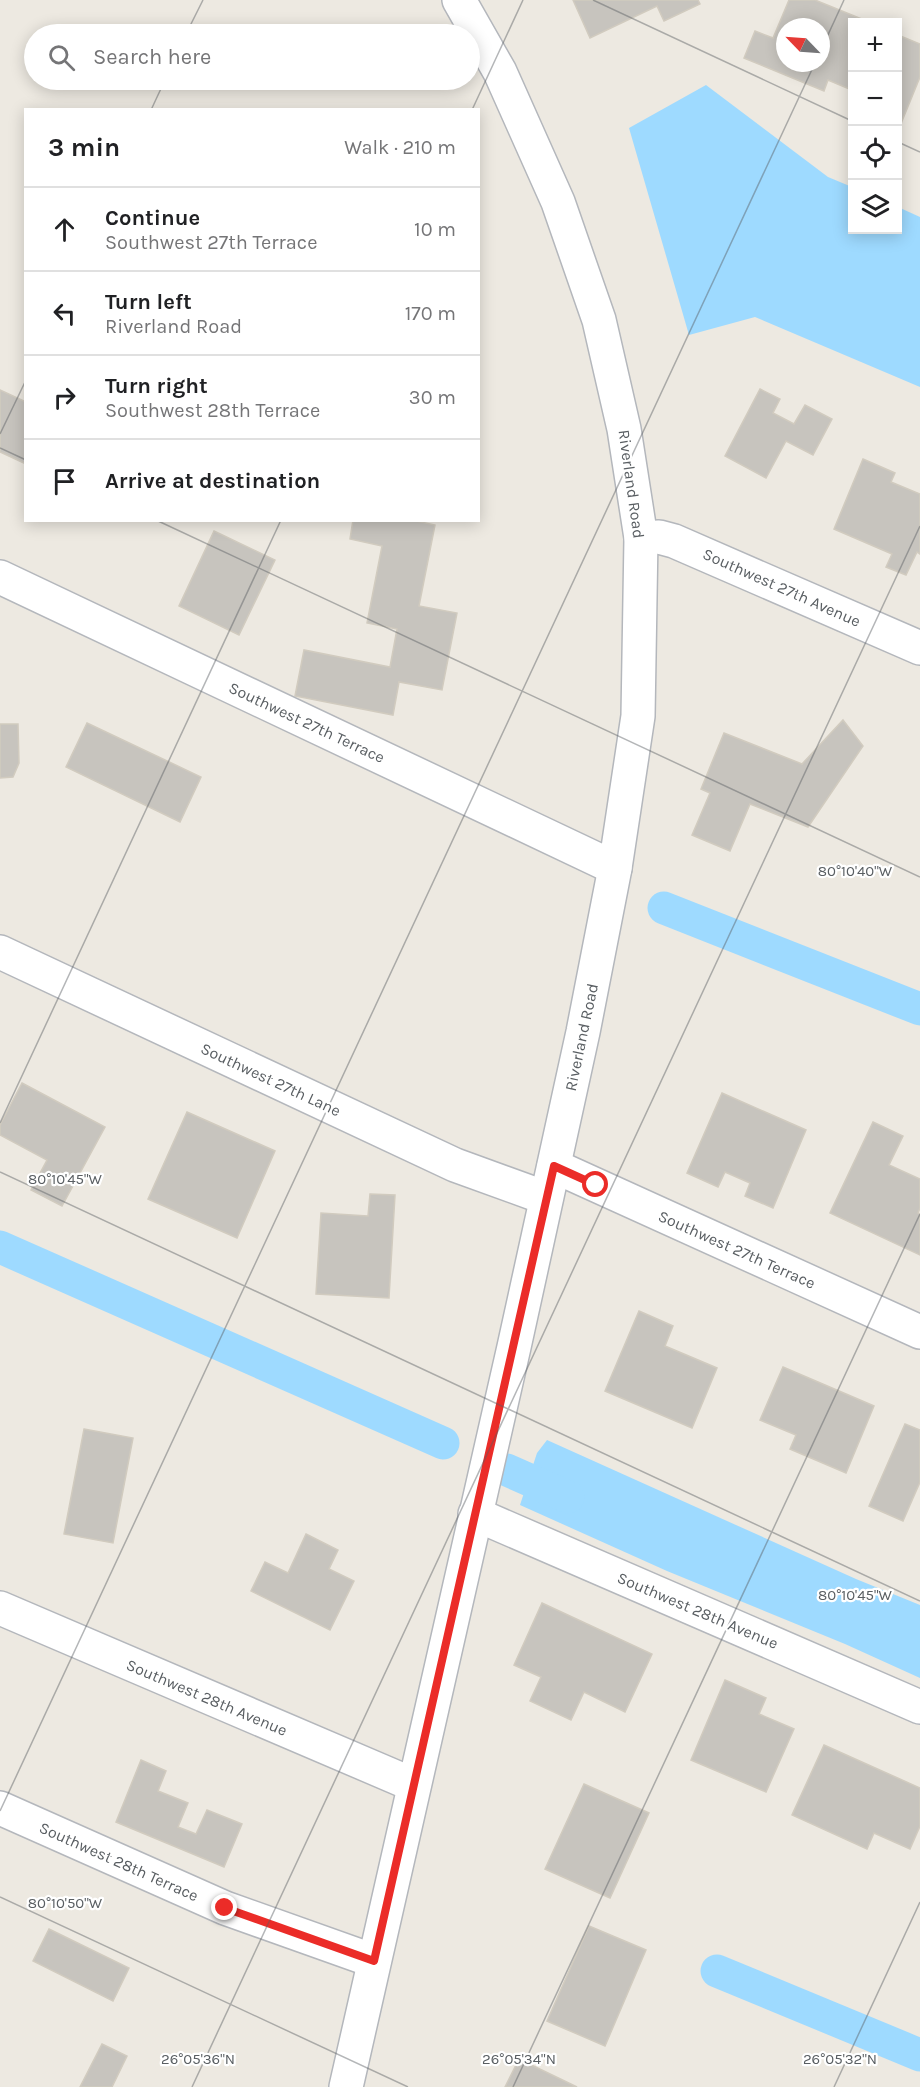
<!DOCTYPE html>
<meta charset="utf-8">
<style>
body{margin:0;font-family:Karla,sans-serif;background:#f6f6f6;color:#202124}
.controls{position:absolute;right:18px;top:18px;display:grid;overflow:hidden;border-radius:0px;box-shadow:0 3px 15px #0003}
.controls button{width:54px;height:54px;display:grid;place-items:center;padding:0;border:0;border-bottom:2px solid #e0e0e0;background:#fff;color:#202124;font:30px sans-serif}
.compass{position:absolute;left:776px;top:18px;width:54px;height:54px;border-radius:50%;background:#fff;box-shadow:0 3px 15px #0003;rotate:295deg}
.stop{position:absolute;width:18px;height:18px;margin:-14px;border:4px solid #eb2c28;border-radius:50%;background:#fff}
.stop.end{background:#eb2c28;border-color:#fff;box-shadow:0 2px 6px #0008}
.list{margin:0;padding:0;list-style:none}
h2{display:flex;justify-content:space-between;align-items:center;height:78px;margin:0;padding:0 24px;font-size:26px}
h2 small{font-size:20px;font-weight:400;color:#757577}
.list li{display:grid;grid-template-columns:39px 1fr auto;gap:18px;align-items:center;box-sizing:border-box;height:84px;padding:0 24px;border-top:2px solid #e0e0e0}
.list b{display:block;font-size:22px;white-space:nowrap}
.list p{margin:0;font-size:20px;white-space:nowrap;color:#757577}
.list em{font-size:20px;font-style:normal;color:#757577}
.icon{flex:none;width:33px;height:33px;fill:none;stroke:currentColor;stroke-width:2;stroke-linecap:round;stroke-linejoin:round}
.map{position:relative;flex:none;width:920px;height:2087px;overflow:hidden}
.search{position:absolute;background:#fff;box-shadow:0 3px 15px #0003;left:24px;top:24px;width:456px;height:66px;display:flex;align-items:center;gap:15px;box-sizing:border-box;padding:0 21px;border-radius:33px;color:#757577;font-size:22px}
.panel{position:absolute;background:#fff;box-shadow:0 3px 15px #0003;left:24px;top:108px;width:456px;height:414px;border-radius:0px}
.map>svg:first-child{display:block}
.water{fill:#9edaff}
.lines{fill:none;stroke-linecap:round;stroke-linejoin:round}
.canal{stroke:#9edaff;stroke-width:33}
.building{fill:#c7c4be;stroke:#d1cbbf;stroke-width:1.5;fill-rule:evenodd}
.minor-casing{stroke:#b4b7bc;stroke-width:36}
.minor{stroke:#fff;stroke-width:33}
.route{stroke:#eb2c28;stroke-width:8}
.ticks{fill:none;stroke:#595e62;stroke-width:1.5;stroke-opacity:0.45}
.labels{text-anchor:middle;stroke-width:4.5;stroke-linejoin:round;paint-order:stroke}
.street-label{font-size:16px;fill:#595e62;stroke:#fff}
.ticks-label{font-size:15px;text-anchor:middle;fill:#595e62;stroke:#fff;stroke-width:4.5;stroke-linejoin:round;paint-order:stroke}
</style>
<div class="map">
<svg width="920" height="2087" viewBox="0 0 920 2087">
<rect width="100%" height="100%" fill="#ede9e1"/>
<!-- water -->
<g class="water">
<polygon points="706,85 828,177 852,187 852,230 898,230 898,207 920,217 920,387 755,317 689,335 629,128"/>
<polygon points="547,1440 856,1579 920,1605 920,1678 845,1644 667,1571 520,1505 537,1453"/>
</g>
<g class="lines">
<!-- canal -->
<g class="canal">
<polyline points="664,908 920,1009"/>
<polyline points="0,1247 443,1443"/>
<polyline points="507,1470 568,1497"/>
<polyline points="717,1971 920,2055"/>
</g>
</g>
<!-- building -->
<g class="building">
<polygon points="573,0 698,0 700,4 664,21 657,6 590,38"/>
<path d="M789,0H815L869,22H852V90L828,80L824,91L744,58L755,31L773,38ZM785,27H821V63H785Z"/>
<polygon points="898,35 920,44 920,77 898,131"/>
<polygon points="760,389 780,399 773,413 794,424 805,405 832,419 813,455 786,441 766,478 725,456"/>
<polygon points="0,390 26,402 26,464 0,452"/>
<polygon points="863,459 895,473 891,482 920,494 920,554 917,552 906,575 886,567 892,554 834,529"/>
<polygon points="353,520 412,520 435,525 419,606 457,613 442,690 399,682 393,715 295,696 304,650 390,667 397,629 367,623 382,546 350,539"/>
<polygon points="214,531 275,560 239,635 179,606"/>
<polygon points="843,720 863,746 808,827 750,804 730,851 692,835 710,793 701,789 724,733 802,764"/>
<polygon points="87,723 201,777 180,822 66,767"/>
<polygon points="0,724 18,724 19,763 13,777 0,778"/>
<polygon points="22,1083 105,1127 62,1206 31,1190 47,1160 0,1135 0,1125"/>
<polygon points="722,1093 806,1130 773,1208 745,1196 750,1183 725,1172 718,1187 687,1173"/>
<polygon points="187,1112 275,1151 237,1238 148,1199"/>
<polygon points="873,1122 903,1136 889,1165 920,1179 920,1208 918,1213 920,1214 920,1255 830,1213"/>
<polygon points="370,1194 395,1195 389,1298 316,1294 321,1213 368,1216"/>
<polygon points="639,1311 673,1326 665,1346 717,1368 692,1428 605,1391"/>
<polygon points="783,1367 874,1406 846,1473 790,1449 796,1435 760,1420"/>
<polygon points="905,1424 920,1430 920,1482 903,1521 869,1506"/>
<polygon points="84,1429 133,1438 113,1543 64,1534"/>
<polygon points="306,1534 338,1550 329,1569 354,1581 330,1630 251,1591 265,1562 288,1573"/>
<polygon points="542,1603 652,1654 625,1712 584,1692 571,1720 530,1701 541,1677 514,1665"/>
<polygon points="725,1680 766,1698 759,1714 794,1729 766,1792 691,1760"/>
<polygon points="824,1745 920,1788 920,1826 910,1849 874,1833 867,1849 792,1815"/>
<polygon points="141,1760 166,1771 158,1791 188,1803 178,1827 196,1834 207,1810 242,1824 224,1867 116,1822"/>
<polygon points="584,1784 649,1813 610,1898 545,1869"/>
<polygon points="589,1926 646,1950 605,2046 547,2021"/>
<polygon points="49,1929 129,1968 113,2001 33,1961"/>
<polygon points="102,2044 127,2056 112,2087 80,2087"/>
<polygon points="519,2059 577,2087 505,2087"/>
</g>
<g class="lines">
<!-- minor casing -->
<g class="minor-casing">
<g id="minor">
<polyline points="641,538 659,537 674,541 920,648"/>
<polyline points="0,577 615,868"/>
<polyline points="0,952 455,1165 546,1198"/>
<polyline points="554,1166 920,1332"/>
<polyline points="475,1514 920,1707"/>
<polyline points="0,1608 414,1785"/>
<polyline points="0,1808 225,1908 374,1961"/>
<polyline points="346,2087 514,1347 583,1032 615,868 638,716 641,538 624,429 599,320 558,202 500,72 459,0"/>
</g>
</g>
<!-- minor -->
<use href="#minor" class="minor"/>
</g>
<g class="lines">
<!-- route -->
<polyline class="route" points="225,1908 374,1961 554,1166 596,1185"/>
</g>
<!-- ticks -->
<path class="ticks" d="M593,0L852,121M186,34L203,0M821,50L844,0M151,110L165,80M472,110L523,0M898,142L920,152M0,434L26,380M0,448L26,460M156,520L920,877M0,1123L281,520M0,1172L920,1601M0,1811L815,63M0,1897L408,2087M192,2087L920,526M513,2087L920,1214M834,2087L920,1902"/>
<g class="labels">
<!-- street labels -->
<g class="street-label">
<text transform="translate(632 484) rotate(82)" y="6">Riverland Road</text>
<text transform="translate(782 587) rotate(24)" y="6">Southwest 27th Avenue</text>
<text transform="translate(307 722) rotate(25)" y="6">Southwest 27th Terrace</text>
<text transform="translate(581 1037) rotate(-78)" y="6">Riverland Road</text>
<text transform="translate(271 1079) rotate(25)" y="6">Southwest 27th Lane</text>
<text transform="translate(737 1249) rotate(24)" y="6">Southwest 27th Terrace</text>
<text transform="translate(698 1610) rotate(23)" y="6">Southwest 28th Avenue</text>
<text transform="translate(207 1697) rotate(23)" y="6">Southwest 28th Avenue</text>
<text transform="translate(119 1861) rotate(24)" y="6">Southwest 28th Terrace</text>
</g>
</g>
<g class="ticks-label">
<text x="855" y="876">80°10'40"W</text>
<text x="65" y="1184">80°10'45"W</text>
<text x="855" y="1600">80°10'45"W</text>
<text x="65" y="1908">80°10'50"W</text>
<text x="198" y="2064">26°05'36"N</text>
<text x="519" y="2064">26°05'34"N</text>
<text x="840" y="2064">26°05'32"N</text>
</g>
</svg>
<div class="controls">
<button>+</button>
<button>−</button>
<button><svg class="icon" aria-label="locate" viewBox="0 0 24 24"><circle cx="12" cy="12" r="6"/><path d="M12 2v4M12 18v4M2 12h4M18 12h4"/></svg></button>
<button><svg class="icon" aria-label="layers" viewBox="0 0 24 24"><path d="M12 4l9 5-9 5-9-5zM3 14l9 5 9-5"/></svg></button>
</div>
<svg class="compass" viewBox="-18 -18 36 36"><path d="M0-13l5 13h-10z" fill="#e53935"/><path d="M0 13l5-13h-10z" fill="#757577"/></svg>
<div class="stop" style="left:596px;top:1185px"></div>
<div class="stop end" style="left:225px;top:1908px"></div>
<div class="search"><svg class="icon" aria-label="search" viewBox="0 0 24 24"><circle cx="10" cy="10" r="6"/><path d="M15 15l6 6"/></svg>Search here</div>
<section class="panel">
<h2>3 min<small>Walk · 210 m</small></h2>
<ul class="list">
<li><svg class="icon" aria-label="ahead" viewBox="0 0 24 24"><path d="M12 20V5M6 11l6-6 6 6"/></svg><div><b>Continue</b><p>Southwest 27th Terrace</p></div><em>10 m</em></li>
<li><svg class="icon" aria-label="left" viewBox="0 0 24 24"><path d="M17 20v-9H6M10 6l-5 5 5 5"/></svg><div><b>Turn left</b><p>Riverland Road</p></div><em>170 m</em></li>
<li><svg class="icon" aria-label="right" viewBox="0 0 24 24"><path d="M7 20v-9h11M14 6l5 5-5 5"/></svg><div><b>Turn right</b><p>Southwest 28th Terrace</p></div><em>30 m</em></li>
<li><svg class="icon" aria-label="arrive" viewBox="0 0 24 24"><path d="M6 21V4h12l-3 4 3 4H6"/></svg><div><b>Arrive at destination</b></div></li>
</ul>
</section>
</div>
